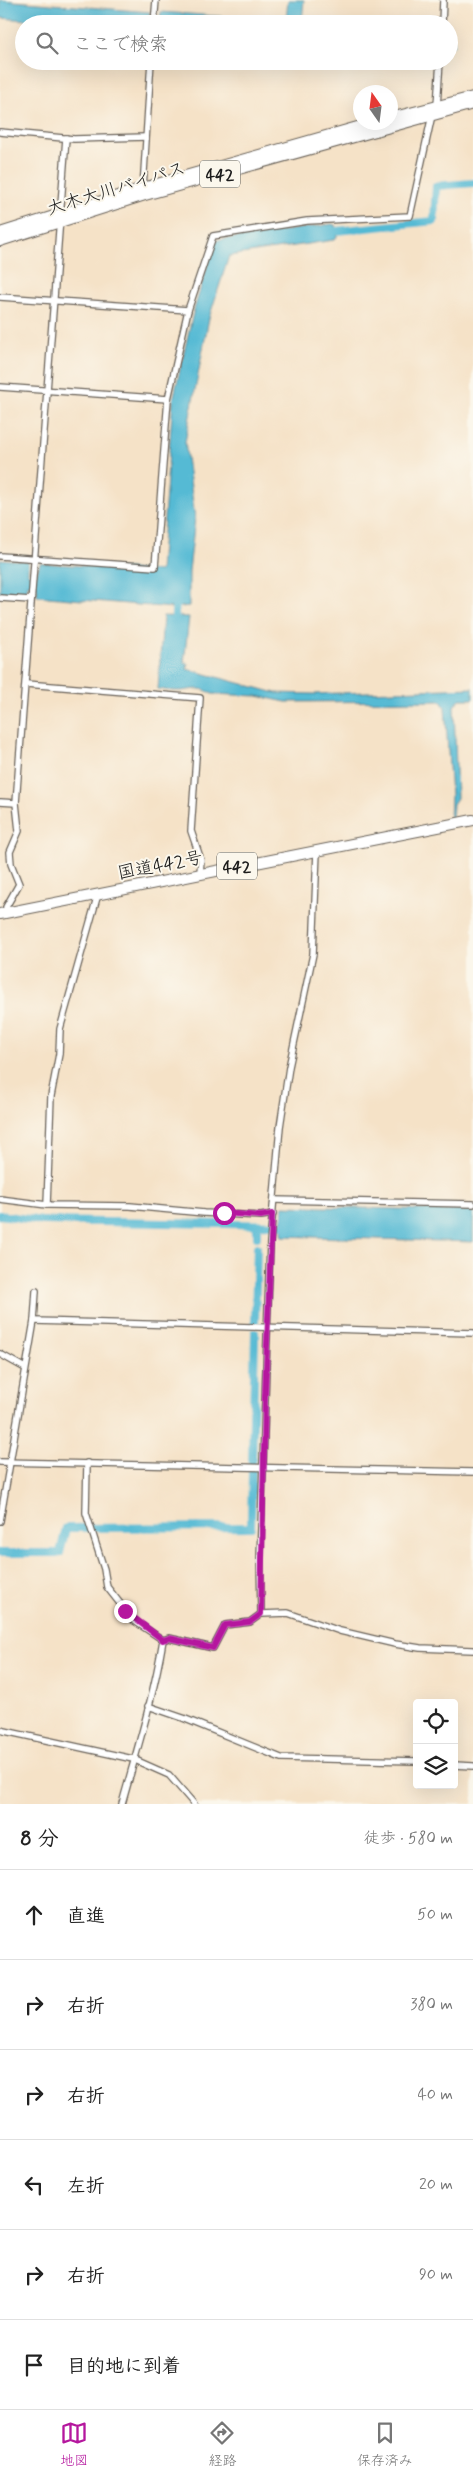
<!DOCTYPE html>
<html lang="ja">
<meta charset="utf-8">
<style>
body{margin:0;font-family:Mynerve,"Klee One",sans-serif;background:#f6f6f6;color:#222}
.controls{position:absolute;right:15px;bottom:15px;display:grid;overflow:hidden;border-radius:5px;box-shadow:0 5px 20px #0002}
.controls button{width:45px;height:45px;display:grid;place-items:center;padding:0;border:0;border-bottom:1px solid #e0e0e0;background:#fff;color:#222;font:25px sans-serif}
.compass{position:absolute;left:353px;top:85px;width:45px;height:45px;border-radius:50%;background:#fff;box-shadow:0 5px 20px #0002;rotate:346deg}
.stop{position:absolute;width:15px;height:15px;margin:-11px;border:4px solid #b5179e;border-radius:50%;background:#fff}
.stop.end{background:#b5179e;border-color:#fff;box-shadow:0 1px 5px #0008}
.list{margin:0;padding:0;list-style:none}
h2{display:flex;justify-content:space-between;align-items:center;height:65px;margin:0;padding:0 20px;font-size:21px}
h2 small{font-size:16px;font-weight:400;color:#767676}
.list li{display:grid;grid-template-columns:32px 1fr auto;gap:15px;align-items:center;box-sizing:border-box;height:90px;padding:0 20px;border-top:1px solid #e0e0e0}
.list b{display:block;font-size:19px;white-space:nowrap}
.list em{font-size:16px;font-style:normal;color:#767676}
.icon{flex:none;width:28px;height:28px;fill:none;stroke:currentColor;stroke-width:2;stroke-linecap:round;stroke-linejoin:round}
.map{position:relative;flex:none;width:473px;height:1804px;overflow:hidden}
.search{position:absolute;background:#fff;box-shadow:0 5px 20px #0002;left:15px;right:15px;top:15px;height:55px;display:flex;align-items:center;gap:12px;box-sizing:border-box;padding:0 18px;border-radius:28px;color:#767676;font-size:19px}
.sheet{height:605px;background:#fff}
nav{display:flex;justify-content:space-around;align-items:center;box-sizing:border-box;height:70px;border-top:1px solid #e0e0e0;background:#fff;font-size:14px;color:#767676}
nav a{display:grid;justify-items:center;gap:2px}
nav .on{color:#b5179e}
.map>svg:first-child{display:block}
.water{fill:#55bad4;stroke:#386b78}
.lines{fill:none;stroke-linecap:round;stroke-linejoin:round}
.canal{stroke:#55bad4;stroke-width:8}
.minor-casing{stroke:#686158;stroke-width:8}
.trunk-casing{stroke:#686158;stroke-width:12}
.minor{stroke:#fff;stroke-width:5.5}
.trunk{stroke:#fff;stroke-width:10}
.route{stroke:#b5179e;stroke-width:6}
.labels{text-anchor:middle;stroke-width:4;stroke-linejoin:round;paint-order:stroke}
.shield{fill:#fbf7ec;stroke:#5f5e5a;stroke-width:1}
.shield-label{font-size:16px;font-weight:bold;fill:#1c1c1c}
.street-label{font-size:18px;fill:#1c1c1c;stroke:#fbf7ec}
</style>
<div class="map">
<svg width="473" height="1804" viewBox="0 0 473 1804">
<rect width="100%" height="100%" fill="#fbf7ec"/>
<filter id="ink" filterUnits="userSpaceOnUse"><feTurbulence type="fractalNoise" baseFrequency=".02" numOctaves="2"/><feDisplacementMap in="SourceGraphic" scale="10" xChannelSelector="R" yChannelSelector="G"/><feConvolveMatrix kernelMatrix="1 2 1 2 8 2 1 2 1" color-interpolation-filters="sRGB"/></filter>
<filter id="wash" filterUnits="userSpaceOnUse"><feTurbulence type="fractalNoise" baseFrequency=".0096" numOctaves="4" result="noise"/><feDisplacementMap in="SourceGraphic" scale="20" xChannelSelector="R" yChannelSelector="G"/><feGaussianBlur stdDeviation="1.12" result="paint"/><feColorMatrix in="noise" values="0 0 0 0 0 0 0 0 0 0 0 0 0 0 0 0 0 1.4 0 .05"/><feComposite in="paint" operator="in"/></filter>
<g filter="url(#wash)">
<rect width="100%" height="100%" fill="#f5e2c7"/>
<!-- water -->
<g class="water">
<polygon points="0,0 150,12 149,24 82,24 0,18"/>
<polygon points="288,0 304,0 302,22 322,24 159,24 161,12 286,21"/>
<polygon points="332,224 335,225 337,237 334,240 229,256 209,318 185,442 195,518 189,571 189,606 173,608 37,596 37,587 28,584 26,595 0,593 0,559 28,561 28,574 36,575 40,563 160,571 173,400 193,313 214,243 218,240"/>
<path d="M163,616L189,617L184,663H188L187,669L276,693L314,694L473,688V699H460L454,706L457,798L453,804L452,820H450L451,795L445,707L441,701L286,702L257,696L212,694C200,685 191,691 178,691C171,691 164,690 158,689Z"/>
<polygon points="283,1206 473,1211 473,1242 282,1236"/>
</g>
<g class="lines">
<!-- canal -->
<g class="canal">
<polyline points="449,43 451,43"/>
<polyline points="326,232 434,221 436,186 473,183"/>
<polyline points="174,627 176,598"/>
<polyline points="0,1215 42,1221 291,1225"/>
<polyline points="257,1237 257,1225"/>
<polyline points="255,1321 257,1247"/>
<polyline points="252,1462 255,1333"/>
<polyline points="0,1553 60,1553 66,1528 251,1527 252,1472"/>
</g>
</g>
</g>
<g filter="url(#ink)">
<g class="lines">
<!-- minor casing -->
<g class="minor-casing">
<g id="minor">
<polyline points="154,24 156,0"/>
<polyline points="442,24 443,0"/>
<polyline points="0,132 74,139 146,137"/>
<polyline points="143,188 151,61"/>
<polyline points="0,297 188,310"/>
<polyline points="0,387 168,399"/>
<polyline points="0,556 155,567 168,399 188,310 213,236 307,221 410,216 432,115 437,106 440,61"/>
<polyline points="0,598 31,600"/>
<polyline points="26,684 200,698 191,831 201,860 200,873"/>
<polyline points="0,802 16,803"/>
<polyline points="9,912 6,907 19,884 11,864 10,852 19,831 16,803 66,138"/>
<polyline points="0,1199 47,1205 130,1206 204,1213 261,1216 273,1214"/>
<polyline points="274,1200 473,1204"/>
<polyline points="47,1205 51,1096 59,1054 60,1029 98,894"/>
<polyline points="34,1321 473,1333"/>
<polyline points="0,1354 25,1368"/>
<polyline points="0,1462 473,1472"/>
<polyline points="87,1463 86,1513 104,1569 107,1587 133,1620 163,1640"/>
<polyline points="0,1521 34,1321 36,1291"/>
<polyline points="261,1614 260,1559 270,1242 280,1127 289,1067 313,954 317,851"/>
<polyline points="163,1640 169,1638 213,1648 225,1625 250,1622 261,1614 288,1613 340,1631 395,1644 420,1648 473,1650"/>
<polyline points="148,1706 183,1718 281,1758 417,1761"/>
<polyline points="0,1730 133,1759 169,1775 194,1804"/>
<polyline points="454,1765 473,1766"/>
<path d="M122,1804C137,1750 154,1695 163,1640"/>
</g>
</g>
<!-- trunk casing -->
<g class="trunk-casing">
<g id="trunk">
<polyline points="390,118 473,97"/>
<polyline points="0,233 143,188 375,122"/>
<polyline points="0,241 145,195 473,104"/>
<polyline points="0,914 473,820"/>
</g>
</g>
<!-- minor -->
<use href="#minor" class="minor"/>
<!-- trunk -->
<use href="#trunk" class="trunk"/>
</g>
</g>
<g class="lines" filter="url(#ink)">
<!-- route -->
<polyline class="route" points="125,1611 163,1640 169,1638 213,1648 225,1625 250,1622 261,1614 265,1397 272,1214 261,1216 224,1213"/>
</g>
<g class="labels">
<!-- shield labels -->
<g class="shield">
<rect x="200" y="160.5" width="40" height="27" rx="4"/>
<rect x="217" y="852.5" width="40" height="27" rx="4"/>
</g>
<g class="shield-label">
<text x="220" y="180">442</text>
<text x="237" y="872">442</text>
</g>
<!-- street labels -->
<g class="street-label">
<text transform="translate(116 188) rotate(-17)" y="6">大木大川バイパス</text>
<text transform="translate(160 865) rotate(-11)" y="6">国道442号</text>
</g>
</g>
</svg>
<div class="controls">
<button><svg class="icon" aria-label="locate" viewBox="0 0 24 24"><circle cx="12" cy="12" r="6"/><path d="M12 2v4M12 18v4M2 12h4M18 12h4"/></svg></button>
<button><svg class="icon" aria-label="layers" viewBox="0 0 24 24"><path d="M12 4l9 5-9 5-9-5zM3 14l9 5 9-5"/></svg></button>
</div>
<svg class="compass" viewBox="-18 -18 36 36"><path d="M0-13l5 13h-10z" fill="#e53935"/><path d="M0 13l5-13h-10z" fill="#767676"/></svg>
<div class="stop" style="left:224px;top:1213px"></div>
<div class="stop end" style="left:125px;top:1611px"></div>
<div class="search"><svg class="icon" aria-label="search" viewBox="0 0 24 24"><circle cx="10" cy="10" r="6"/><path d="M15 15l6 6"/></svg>ここで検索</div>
</div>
<section class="sheet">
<h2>8 分<small>徒歩 · 580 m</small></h2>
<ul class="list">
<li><svg class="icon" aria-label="ahead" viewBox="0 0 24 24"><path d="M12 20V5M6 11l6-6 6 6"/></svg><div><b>直進</b></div><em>50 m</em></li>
<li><svg class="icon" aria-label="right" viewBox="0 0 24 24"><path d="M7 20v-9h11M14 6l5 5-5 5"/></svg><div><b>右折</b></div><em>380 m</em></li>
<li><svg class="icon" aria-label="right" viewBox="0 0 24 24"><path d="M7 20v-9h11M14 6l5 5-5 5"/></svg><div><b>右折</b></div><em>40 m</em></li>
<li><svg class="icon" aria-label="left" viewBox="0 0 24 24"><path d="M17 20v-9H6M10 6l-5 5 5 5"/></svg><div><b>左折</b></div><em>20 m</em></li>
<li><svg class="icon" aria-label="right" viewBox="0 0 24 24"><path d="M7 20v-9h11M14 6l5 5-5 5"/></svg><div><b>右折</b></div><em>90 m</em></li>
<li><svg class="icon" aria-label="arrive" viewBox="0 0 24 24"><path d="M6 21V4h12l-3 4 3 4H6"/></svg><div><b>目的地に到着</b></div></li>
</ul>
</section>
<nav>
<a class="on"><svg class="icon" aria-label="map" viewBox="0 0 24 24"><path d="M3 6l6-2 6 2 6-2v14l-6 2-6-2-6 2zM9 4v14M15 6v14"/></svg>地図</a>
<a><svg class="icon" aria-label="directions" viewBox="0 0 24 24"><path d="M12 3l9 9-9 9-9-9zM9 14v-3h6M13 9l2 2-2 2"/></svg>経路</a>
<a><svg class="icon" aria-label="saved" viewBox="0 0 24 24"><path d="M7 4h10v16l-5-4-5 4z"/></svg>保存済み</a>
</nav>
